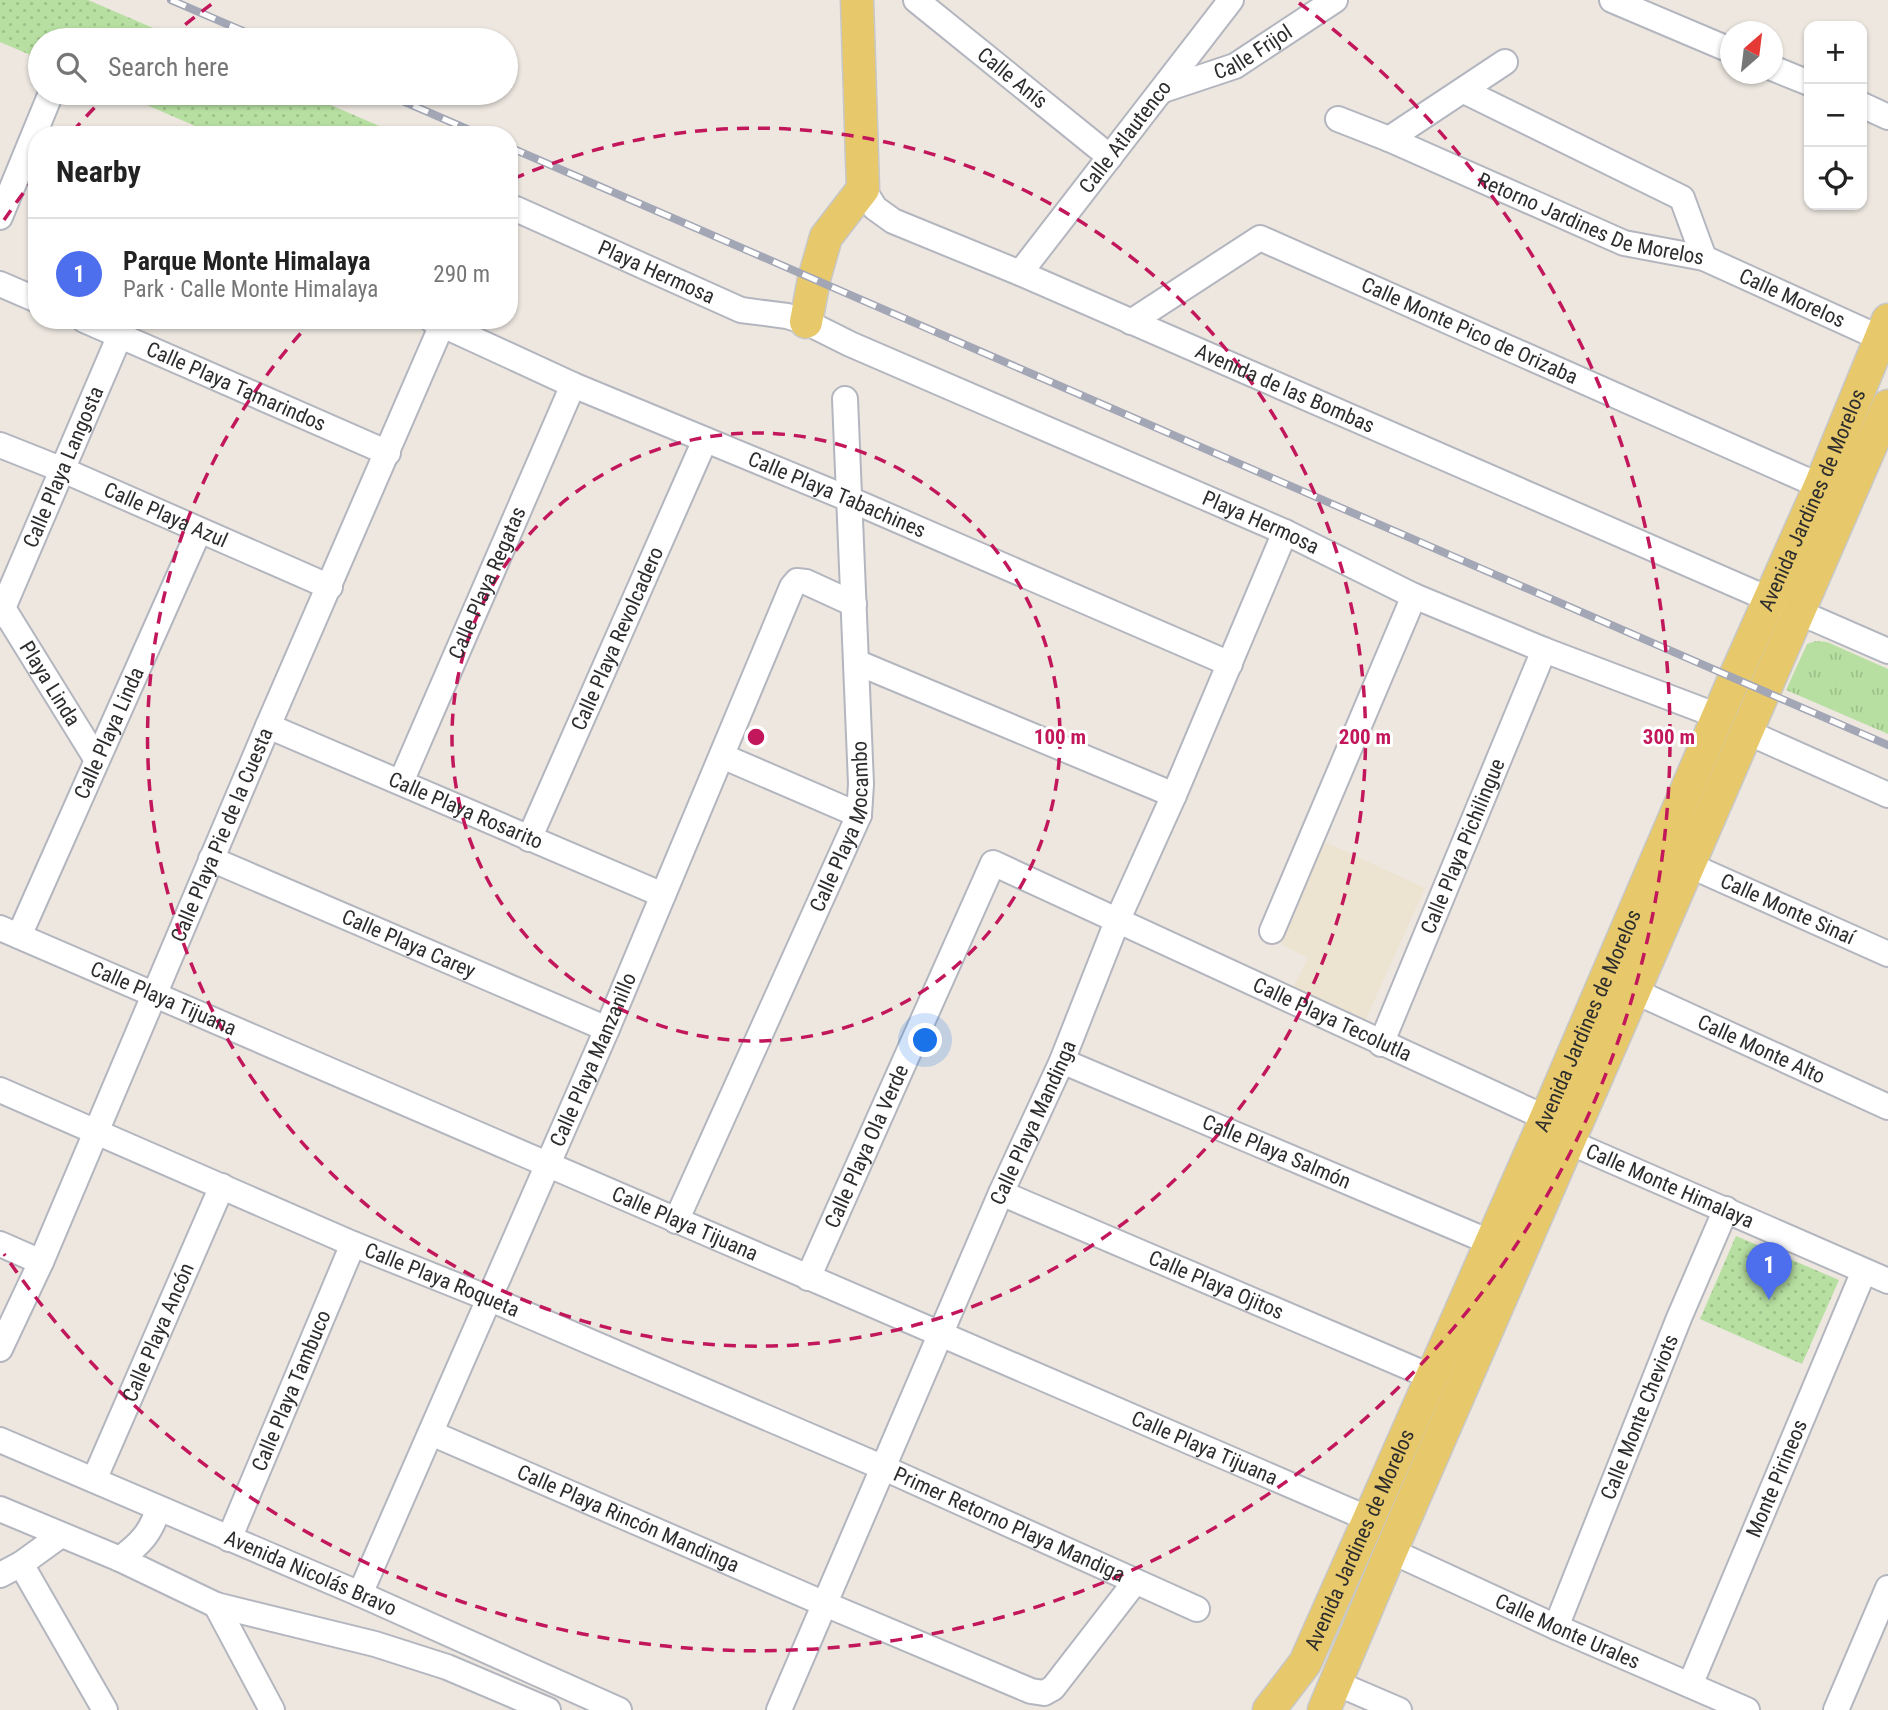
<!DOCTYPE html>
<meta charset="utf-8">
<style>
body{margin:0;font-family:"Roboto Condensed",sans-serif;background:#f2f2f2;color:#222}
.controls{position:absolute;right:21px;top:21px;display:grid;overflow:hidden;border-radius:14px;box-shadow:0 2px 5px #0004}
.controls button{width:63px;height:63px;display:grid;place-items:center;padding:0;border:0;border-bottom:2px solid #e0e0e0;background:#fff;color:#222;font:35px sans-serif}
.compass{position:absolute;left:1720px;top:21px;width:63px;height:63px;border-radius:50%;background:#fff;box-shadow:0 2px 5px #0004;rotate:28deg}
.you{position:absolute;left:926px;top:1041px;width:24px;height:24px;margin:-18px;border:5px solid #fff;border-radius:50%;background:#1a73e8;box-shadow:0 0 0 10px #1a73e833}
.badge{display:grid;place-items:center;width:46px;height:46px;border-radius:50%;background:#4d6eed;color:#fff;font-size:23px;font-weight:700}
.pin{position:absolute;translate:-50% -58px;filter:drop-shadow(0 2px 4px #0008)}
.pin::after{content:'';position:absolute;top:37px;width:24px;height:21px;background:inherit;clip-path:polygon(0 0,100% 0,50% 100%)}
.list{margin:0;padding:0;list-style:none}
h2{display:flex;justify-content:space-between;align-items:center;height:91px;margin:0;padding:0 28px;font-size:30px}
h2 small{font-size:23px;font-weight:400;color:#767676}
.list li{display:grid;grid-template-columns:46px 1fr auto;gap:21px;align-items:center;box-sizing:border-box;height:112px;padding:0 28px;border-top:2px solid #e0e0e0}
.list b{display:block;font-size:26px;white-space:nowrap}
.list p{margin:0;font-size:23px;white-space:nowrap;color:#767676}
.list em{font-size:23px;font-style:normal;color:#767676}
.icon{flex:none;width:38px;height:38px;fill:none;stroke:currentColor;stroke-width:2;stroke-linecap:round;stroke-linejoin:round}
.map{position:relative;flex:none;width:1888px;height:1710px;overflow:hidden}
.search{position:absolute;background:#fff;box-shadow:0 2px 5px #0004;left:28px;top:28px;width:490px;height:77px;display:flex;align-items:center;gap:18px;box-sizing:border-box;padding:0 24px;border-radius:38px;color:#767676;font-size:26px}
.panel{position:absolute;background:#fff;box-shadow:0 2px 5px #0004;left:28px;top:126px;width:490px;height:203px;border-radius:28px}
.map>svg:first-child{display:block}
.education{fill:#ede3d1}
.grass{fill:url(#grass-tufts)}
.park{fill:url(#park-dots)}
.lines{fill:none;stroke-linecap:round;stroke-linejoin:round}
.minor-casing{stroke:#b3b6bf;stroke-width:28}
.major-casing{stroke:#c8c8c8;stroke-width:35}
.minor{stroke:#fff;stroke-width:24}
.major{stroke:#e7c86b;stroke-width:32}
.rail-casing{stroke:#a3a6b5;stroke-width:8}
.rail{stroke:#fff;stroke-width:5;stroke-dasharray:16;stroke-linecap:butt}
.ring{fill:none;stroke:#c2185b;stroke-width:3.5;stroke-dasharray:12 9}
.labels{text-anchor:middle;stroke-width:6;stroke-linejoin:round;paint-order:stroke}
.street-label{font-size:21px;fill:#2d2d2d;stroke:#fff}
.centre{fill:#c2185b;stroke:#fff;stroke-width:3.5}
.ring-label{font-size:21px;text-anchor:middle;font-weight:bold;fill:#c2185b;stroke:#fff;stroke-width:6;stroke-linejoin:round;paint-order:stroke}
</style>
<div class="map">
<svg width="1888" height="1710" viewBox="0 0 1888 1710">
<defs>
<pattern id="grass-tufts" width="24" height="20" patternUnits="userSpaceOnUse" patternTransform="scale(1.75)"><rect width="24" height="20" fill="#b7dfa1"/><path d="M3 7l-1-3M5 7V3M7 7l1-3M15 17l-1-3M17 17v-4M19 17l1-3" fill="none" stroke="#9ec08b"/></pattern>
<pattern id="park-dots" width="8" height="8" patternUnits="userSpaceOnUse" patternTransform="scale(1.75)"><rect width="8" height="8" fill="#b7dfa1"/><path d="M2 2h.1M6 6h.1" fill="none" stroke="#9ec08b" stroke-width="1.8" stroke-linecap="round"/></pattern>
</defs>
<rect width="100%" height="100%" fill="#ede7e0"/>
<!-- education -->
<polygon class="education" points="1325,842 1425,888 1363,1025 1290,994 1308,958 1281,944"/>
<!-- grass -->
<polygon class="grass" points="1816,641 1827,642 1888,669 1888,734 1786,690 1807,644"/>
<!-- park -->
<g class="park">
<polygon points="0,0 88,0 181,40 40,40 40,59 0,42"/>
<polygon points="119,93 303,93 400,135 216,135"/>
<polygon points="1736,1236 1839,1280 1802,1364 1700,1319"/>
</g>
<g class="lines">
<!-- minor casing -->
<g class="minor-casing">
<g id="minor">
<path id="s1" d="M916,0L1110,157"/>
<polyline points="1612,0 1730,50"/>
<polyline points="1772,68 1809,83"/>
<path id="s2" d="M1163,90L1235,66L1335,0"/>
<polyline points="1464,91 1682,198 1704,258"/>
<polyline points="1862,105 1888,117"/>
<path id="s3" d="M1338,119L1389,139L1624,243L1704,258L1880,338"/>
<polyline points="1389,139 1505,62"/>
<path id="s4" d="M863,189L875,208L893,221L1020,273L1888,651"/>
<path id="s5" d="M509,210L516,209L741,310L787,316L806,322L850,344L1285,532L1414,596L1544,650L1718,716"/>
<polyline points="0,217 51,93"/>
<path id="s6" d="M1020,273L1231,0"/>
<polyline points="0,284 37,300"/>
<path id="s7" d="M84,320L388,453"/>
<path id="s8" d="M432,320L573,385L849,499L1230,664"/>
<path id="s9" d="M1131,322L1260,238L1820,486"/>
<path id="s10" d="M0,445L63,470L330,587"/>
<path id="s11" d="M3,608L97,760"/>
<path id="s12" d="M0,615L126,321"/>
<polyline points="856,662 1174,795"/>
<path id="s13" d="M268,726L663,895"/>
<polyline points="1747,732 1888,795"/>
<polyline points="722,756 859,815"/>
<path id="s14" d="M401,782L573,385"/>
<path id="s15" d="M529,839L705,440"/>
<path id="s16" d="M211,859L607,1029"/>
<path id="s17" d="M1689,865L1888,954"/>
<path id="s18" d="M0,928L1369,1519"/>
<polyline points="1272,931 1414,596"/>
<path id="s19" d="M19,936L199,531"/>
<path id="s20" d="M1634,991L1888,1107"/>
<path id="s21" d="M1381,1044L1544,650"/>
<path id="s22" d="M1062,1061L1492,1243"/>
<path id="s23" d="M0,1090L353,1244L488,1298L884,1468L1197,1609"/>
<path id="s24" d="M1569,1142L1888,1281"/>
<path id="s25" d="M1001,1193L1432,1377"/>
<path id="s26" d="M676,1221L859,815L861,784L845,399"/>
<polyline points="0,1244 41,1262"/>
<path id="s27" d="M808,1278L993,863L1546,1118"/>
<path id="s28" d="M0,1349L41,1262L268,726L444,320"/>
<path id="s29" d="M431,1433L825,1604L1031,1691L1044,1693L1053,1688L1135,1582"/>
<path id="s30" d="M0,1440L360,1594L619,1710"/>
<path id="s31" d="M94,1480L222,1186"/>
<polyline points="0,1509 120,1559 216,1605 375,1644 447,1667 548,1710"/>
<path id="s32" d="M229,1539L353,1244"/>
<path id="s33" d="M1391,1551L1556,1627L1747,1710"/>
<path d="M120,1559C140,1544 151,1533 158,1509"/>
<polyline points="21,1564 105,1710"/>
<polyline points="0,1575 21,1564 61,1535"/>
<path id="s34" d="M360,1594L607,1029L792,587L797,581L806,582L854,604"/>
<polyline points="216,1605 272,1710"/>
<path id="s35" d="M1556,1627L1679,1318L1726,1209"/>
<polyline points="1336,1683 1399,1710"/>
<path id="s36" d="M1690,1685L1864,1271"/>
<path id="s37" d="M779,1710L1001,1193L1062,1061L1118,919L1174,795L1285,532"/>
<polyline points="1836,1710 1888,1588"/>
</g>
</g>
<!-- major casing -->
<g class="major-casing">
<g id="major">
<polyline points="806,322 814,279 826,237 863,189 857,0"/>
<path id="s38" d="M1269,1710L1305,1663L1369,1519L1546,1118L1734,679L1820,486L1888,320"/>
<polyline points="1324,1710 1391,1551 1888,406"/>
</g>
</g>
<!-- minor -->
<use href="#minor" class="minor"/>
<!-- major -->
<use href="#major" class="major"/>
<!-- rail casing -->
<g class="rail-casing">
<g id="rail">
<polyline points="171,0 264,40"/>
<polyline points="384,93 481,135"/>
<polyline points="509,147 1888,745"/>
</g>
</g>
<!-- rail -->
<use href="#rail" class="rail"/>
</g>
<!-- distance rings -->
<g class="ring">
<circle cx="756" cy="737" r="304"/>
<path d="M513 179A609 609 0 1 1 311 322"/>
<path d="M4 220A913 913 0 0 1 37 175M72 132A913 913 0 0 1 105 97M169 38A913 913 0 0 1 213 3M1299 3A913 913 0 1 1 4 1254"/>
</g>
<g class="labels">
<!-- street labels -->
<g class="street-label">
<text dy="7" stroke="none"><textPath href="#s2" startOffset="98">Calle Frijol</textPath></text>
<text dy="7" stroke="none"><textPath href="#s1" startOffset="124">Calle Anís</textPath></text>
<text dy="7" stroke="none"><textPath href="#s6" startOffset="172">Calle Atlautenco</textPath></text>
<text dy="7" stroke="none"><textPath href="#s3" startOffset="273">Retorno Jardines De Morelos</textPath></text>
<text dy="7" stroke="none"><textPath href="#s5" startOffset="161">Playa Hermosa</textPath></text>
<text dy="7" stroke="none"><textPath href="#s3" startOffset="490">Calle Morelos</textPath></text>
<text dy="7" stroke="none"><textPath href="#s9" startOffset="383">Calle Monte Pico de Orizaba</textPath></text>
<text dy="7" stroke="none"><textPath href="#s7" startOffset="166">Calle Playa Tamarindos</textPath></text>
<text dy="7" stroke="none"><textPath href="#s4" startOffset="471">Avenida de las Bombas</textPath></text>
<text dy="7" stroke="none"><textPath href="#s12" startOffset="161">Calle Playa Langosta</textPath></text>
<text dy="7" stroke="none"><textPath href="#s8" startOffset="441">Calle Playa Tabachines</textPath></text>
<text dy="7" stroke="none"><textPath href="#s38" startOffset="1328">Avenida Jardines de Morelos</textPath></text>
<text dy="7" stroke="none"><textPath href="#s10" startOffset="180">Calle Playa Azul</textPath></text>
<text dy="7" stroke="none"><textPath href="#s5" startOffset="817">Playa Hermosa</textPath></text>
<text dy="7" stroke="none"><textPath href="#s14" startOffset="217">Calle Playa Regatas</textPath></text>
<text dy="7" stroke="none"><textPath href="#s15" startOffset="219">Calle Playa Revolcadero</textPath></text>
<text dy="7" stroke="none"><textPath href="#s11" startOffset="89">Playa Linda</textPath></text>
<text dy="7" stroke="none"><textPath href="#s19" startOffset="222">Calle Playa Linda</textPath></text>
<text dy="7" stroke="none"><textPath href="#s13" startOffset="215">Calle Playa Rosarito</textPath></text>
<text dy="7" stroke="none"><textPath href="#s26" startOffset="430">Calle Playa Mocambo</textPath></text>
<text dy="7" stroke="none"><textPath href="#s28" startOffset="560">Calle Playa Pie de la Cuesta</textPath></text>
<text dy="7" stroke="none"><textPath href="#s21" startOffset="214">Calle Playa Pichilingue</textPath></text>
<text dy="7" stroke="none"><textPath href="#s17" startOffset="108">Calle Monte Sinaí</textPath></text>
<text dy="7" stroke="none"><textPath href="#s16" startOffset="215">Calle Playa Carey</textPath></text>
<text dy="7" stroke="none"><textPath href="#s18" startOffset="178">Calle Playa Tijuana</textPath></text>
<text dy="7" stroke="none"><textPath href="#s27" startOffset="828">Calle Playa Tecolutla</textPath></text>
<text dy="7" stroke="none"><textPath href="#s38" startOffset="761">Avenida Jardines de Morelos</textPath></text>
<text dy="7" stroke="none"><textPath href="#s20" startOffset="140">Calle Monte Alto</textPath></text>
<text dy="7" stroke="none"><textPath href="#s34" startOffset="583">Calle Playa Manzanillo</textPath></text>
<text dy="7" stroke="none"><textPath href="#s37" startOffset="640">Calle Playa Mandinga</textPath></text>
<text dy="7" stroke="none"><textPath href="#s27" startOffset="144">Calle Playa Ola Verde</textPath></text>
<text dy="7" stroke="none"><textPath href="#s22" startOffset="233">Calle Playa Salmón</textPath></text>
<text dy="7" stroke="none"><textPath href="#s24" startOffset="110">Calle Monte Himalaya</textPath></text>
<text dy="7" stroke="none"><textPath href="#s18" startOffset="746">Calle Playa Tijuana</textPath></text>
<text dy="7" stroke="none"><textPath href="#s23" startOffset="481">Calle Playa Roqueta</textPath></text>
<text dy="7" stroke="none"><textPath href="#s25" startOffset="234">Calle Playa Ojitos</textPath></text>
<text dy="7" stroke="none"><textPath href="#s31" startOffset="161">Calle Playa Ancón</textPath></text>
<text dy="7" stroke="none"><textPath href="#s32" startOffset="161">Calle Playa Tambuco</textPath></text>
<text dy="7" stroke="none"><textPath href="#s35" startOffset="226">Calle Monte Cheviots</textPath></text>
<text dy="7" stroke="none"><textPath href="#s18" startOffset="1312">Calle Playa Tijuana</textPath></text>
<text dy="7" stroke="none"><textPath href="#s36" startOffset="224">Monte Pirineos</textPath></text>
<text dy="7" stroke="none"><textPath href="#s29" startOffset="215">Calle Playa Rincón Mandinga</textPath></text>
<text dy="7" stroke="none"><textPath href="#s23" startOffset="1099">Primer Retorno Playa Mandiga</textPath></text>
<text dy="7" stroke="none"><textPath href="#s38" startOffset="194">Avenida Jardines de Morelos</textPath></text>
<text dy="7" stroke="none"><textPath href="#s30" startOffset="338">Avenida Nicolás Bravo</textPath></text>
<text dy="7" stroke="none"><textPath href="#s33" startOffset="194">Calle Monte Urales</textPath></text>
</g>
</g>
<circle cx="756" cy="737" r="10" class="centre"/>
<g class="ring-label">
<text x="1060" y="744">100 m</text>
<text x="1365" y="744">200 m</text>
<text x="1669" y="744">300 m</text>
</g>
</svg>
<div class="controls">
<button>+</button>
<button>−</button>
<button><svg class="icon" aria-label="locate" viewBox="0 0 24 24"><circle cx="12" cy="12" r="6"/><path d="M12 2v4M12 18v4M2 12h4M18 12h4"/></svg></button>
</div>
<svg class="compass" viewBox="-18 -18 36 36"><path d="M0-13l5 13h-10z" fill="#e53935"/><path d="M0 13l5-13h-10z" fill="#767676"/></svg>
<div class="you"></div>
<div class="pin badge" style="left:1769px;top:1300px">1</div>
<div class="search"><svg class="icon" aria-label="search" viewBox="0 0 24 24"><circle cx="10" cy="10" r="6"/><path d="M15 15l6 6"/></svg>Search here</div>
<section class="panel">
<h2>Nearby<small></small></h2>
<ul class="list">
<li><span class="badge">1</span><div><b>Parque Monte Himalaya</b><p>Park · Calle Monte Himalaya</p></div><em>290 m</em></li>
</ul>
</section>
</div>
